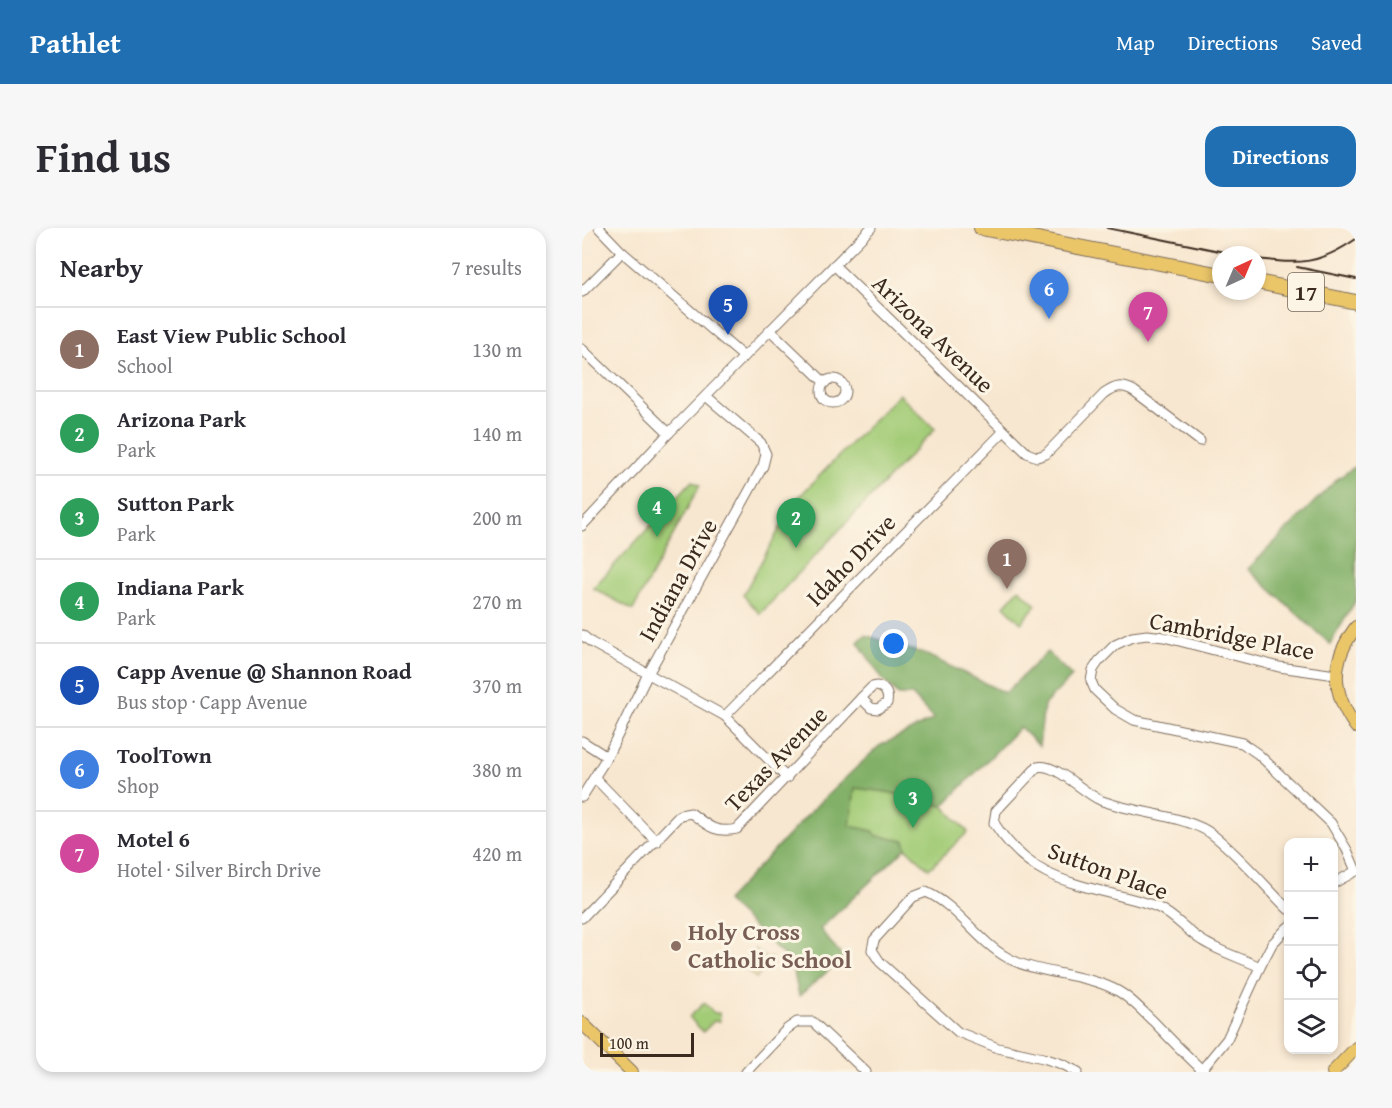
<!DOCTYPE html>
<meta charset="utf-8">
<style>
body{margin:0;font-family:"Gentium Book Plus",serif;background:#f7f7f7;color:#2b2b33}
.controls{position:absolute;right:18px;bottom:18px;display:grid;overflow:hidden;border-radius:12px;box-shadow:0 3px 9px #0003}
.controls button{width:54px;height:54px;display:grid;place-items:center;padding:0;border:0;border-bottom:2px solid #e1e1e2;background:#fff;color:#2b2b33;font:30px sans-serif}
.compass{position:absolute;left:630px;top:18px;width:54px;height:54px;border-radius:50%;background:#fff;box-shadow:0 3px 9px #0003;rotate:44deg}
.scale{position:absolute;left:18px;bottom:15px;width:94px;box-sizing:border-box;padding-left:6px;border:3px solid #3b2a1e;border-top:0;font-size:16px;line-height:21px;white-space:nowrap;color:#3b2a1e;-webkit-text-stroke:4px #fcf5e5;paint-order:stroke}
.you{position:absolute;left:312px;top:416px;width:21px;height:21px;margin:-15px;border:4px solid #fff;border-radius:50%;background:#1a73e8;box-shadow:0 0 0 9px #1a73e833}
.badge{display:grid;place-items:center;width:39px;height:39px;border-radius:50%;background:#1f6fb2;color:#fff;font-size:20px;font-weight:700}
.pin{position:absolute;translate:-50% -50px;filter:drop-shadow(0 2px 3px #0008)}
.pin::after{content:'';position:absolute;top:32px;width:21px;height:18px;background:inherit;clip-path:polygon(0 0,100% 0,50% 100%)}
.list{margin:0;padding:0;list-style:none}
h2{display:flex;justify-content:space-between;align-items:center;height:78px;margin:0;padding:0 24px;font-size:26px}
h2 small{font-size:20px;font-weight:400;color:#7c7c81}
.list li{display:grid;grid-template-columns:39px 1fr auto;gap:18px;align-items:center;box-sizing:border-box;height:84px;padding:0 24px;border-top:2px solid #e1e1e2}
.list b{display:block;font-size:22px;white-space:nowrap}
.list p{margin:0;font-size:20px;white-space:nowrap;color:#7c7c81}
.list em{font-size:20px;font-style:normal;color:#7c7c81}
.icon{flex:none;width:33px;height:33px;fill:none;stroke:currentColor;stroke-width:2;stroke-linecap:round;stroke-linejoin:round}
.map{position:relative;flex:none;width:774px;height:844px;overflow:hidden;border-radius:18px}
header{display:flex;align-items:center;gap:36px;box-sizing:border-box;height:84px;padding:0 30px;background:#1f6fb2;color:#fff}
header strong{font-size:28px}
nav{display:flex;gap:33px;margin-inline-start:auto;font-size:21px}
.intro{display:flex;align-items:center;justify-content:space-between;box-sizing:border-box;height:144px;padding:0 36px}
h1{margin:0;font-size:42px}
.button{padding:15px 27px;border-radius:18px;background:#1f6fb2;color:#fff;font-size:21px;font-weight:700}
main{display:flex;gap:36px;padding:0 36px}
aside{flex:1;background:#fff;border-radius:18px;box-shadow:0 3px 9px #0003}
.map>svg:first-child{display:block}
.green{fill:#a3cc77;stroke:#6f7b4a;stroke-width:1.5}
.forest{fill:#82b068;stroke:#5e6d43;stroke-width:1.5}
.sand{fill:#eeda9e;stroke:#94825e;stroke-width:1.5}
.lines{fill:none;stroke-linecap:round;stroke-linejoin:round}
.minor-casing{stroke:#7d6c5c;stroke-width:11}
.major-casing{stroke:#7d6c5c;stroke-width:14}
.highway-casing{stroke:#7d6c5c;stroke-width:16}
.minor{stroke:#fff;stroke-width:9}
.major{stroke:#ebc669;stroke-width:12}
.highway{stroke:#ebc669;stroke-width:14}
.rail{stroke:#3b2a1e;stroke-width:2}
.education-dot{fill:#8d6e63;stroke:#fcf5e5;stroke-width:2}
.labels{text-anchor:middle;stroke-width:6;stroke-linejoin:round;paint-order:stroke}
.shield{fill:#fcf5e5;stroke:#75675a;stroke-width:1.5}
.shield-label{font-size:22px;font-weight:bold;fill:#3b2a1e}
.street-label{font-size:24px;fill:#3b2a1e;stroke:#fcf5e5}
.education-label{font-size:24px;font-weight:bold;fill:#785e54;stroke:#fcf5e5;text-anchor:start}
</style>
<header>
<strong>Pathlet</strong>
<nav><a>Map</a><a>Directions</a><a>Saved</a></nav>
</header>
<div class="intro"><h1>Find us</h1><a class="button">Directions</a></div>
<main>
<aside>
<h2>Nearby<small>7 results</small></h2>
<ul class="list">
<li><span class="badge" style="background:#8d6e63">1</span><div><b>East View Public School</b><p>School</p></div><em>130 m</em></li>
<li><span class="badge" style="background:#2e9e5b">2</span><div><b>Arizona Park</b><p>Park</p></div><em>140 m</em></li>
<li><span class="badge" style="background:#2e9e5b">3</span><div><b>Sutton Park</b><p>Park</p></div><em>200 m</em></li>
<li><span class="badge" style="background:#2e9e5b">4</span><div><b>Indiana Park</b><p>Park</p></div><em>270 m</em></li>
<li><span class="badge" style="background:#1a4fb4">5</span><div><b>Capp Avenue @ Shannon Road</b><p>Bus stop · Capp Avenue</p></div><em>370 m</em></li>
<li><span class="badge" style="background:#3f7fe0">6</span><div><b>ToolTown</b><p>Shop</p></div><em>380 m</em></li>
<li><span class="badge" style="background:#d1479c">7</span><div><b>Motel 6</b><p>Hotel · Silver Birch Drive</p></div><em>420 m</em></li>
</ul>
</aside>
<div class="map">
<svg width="774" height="844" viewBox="0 0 774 844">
<rect width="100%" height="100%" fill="#fcf5e5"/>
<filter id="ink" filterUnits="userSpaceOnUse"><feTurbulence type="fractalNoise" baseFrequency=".0167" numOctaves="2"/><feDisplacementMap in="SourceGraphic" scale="12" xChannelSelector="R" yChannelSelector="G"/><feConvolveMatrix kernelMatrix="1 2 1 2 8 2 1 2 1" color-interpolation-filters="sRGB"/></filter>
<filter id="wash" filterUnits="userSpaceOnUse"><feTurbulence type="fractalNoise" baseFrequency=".008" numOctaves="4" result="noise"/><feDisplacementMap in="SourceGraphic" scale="24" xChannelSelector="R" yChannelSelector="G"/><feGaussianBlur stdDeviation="1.35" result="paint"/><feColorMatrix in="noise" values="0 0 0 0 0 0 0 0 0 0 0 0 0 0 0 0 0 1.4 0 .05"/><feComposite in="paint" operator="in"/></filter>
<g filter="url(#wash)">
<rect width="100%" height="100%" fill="#f8e7d0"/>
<!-- green -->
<g class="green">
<polygon points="317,166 353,201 178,386 161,367 213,273"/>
<polygon points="110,253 118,257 51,382 11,360"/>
<polygon points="437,361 454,377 439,395 422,378"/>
<polygon points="273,560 305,564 361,578 386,604 347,641 324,620 322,612 294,608 267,598"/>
<polygon points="122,775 132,785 137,785 138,793 132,793 121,804 107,789"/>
</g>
<!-- forest -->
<g class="forest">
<polygon points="774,238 774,372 748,416 666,341 755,251"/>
<polygon points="283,407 345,427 423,465 465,424 490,448 462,477 457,518 438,499 361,578 305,564 273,560 268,598 291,603 295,608 322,612 324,620 238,701 261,730 217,768 210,735 144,673 236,576 297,518 352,491 330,467 316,467 301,452 276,414"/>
</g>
<!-- sand -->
<polygon class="sand" points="173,721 184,731 189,730 190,740 185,739 174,750 158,736"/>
</g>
<g filter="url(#ink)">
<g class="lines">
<!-- minor casing -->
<g class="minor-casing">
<g id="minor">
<polyline points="17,0 40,24 162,129"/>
<path d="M252,37L445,225L455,229L464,226L522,166C533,158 540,156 552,163L618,213"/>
<polyline points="0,64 40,24"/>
<polyline points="188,102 243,155"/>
<polyline points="0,121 87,205"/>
<circle cx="251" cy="163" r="12"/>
<polyline points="0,298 87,205 289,0"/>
<polyline points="0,407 10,415 143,488 205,550"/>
<polyline points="754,447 697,439 582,409 565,407 550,409 533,417 517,433 511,442 509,453 513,462 533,481 552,492 660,515 676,526 749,595 765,622 774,643"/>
<path d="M294,458C303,459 307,466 305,475L296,481L289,480L279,470L290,459Z"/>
<polyline points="143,488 422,203"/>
<polyline points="0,513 25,529"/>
<polyline points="13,550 75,614"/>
<polyline points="0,569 25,529 66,446 181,238 184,226 179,215 124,168"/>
<polyline points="752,655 774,643"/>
<path d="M0,690L98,587L109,585C125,597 133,606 155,601L279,470"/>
<path d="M678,739C659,730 636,723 619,712C604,702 592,687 575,679C561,673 545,670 531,666C478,653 444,644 412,595L414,583L455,539C473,534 500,564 518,572C549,585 606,587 631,607C658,628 682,657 706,681"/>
<polyline points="164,844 205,801 215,794 231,794 284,844"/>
<path d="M496,844L480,836L461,830L416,820L376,804L298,734L290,722L292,712L331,669L344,664C376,678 395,713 426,730C455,746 500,745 532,761C547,768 559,782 571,793C587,810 603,826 620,842"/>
<polyline points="618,844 645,811 678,739 690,716 706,699"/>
</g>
</g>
<!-- major casing -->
<g class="major-casing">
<g id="major">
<path d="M774,399C748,434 749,464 774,499"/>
<polyline points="0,795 50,844"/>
<polyline points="751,844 774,820"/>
</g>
</g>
<!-- highway casing -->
<g class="highway-casing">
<g id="highway">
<polyline points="399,0 639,47"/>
<polyline points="675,54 774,74"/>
</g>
</g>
<!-- minor -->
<use href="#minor" class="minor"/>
<!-- major -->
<use href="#major" class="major"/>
<!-- highway -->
<use href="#highway" class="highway"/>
<!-- rail -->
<g class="rail">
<polyline points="525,0 657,27"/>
<path d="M675,31C719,36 736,37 774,11"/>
<polyline points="715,39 774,51"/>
</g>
</g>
</g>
<!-- markers -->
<circle class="education-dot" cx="94" cy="718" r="6"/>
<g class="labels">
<!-- shield labels -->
<rect class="shield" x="706" y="45" width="36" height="38" rx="4.5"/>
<g class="shield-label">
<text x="724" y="72">17</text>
</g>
<!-- street labels -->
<g class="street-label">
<text transform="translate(351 106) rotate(44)" y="8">Arizona Avenue</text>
<text transform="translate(269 332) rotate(-46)" y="8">Idaho Drive</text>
<text transform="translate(96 352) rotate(-61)" y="8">Indiana Drive</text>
<text transform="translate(650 408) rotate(11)" y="8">Cambridge Place</text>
<text transform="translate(194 531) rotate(-46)" y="8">Texas Avenue</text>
<text transform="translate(526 643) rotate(20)" y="8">Sutton Place</text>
</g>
<!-- education labels -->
<g class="education-label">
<text x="106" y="712">Holy Cross<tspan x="106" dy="28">Catholic School</tspan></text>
</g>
</g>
</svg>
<div class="controls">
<button>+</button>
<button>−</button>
<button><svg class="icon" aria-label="locate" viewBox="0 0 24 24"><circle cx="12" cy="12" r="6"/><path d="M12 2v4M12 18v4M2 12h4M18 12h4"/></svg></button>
<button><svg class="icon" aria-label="layers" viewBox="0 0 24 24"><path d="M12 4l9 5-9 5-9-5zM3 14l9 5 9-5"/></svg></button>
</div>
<svg class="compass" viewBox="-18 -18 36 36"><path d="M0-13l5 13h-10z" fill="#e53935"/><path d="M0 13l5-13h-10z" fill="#7c7c81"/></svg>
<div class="scale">100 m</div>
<div class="you"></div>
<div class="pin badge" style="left:425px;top:361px;background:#8d6e63">1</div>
<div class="pin badge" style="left:214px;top:320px;background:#2e9e5b">2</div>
<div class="pin badge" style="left:331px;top:600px;background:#2e9e5b">3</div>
<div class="pin badge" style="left:75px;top:309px;background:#2e9e5b">4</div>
<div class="pin badge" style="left:146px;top:107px;background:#1a4fb4">5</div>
<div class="pin badge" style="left:467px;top:91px;background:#3f7fe0">6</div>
<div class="pin badge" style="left:566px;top:114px;background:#d1479c">7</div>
</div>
</main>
